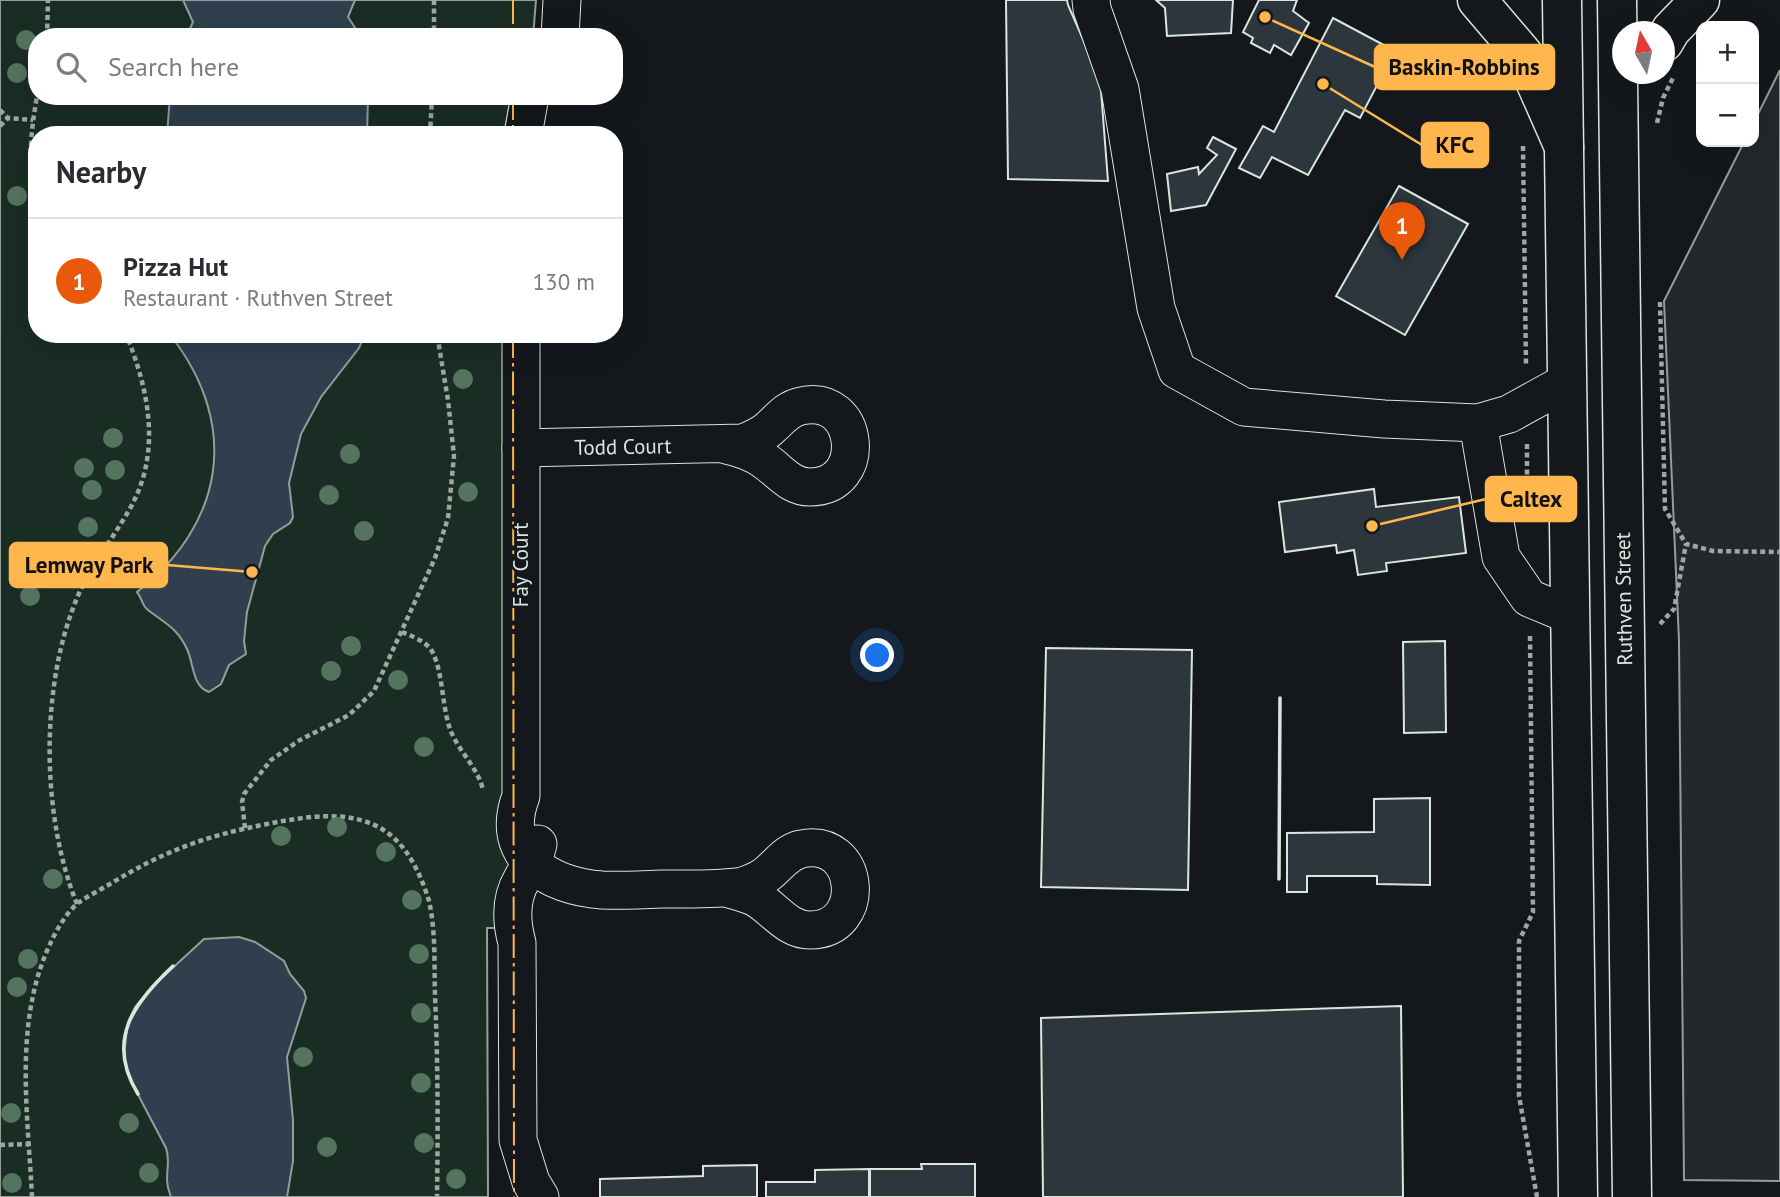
<!DOCTYPE html>
<meta charset="utf-8">
<style>
body{margin:0;font-family:"PT Sans",sans-serif;background:#f2f2f3;color:#2b2b33}
.controls{position:absolute;right:21px;top:21px;display:grid;overflow:hidden;border-radius:14px;box-shadow:0 7px 28px #0002}
.controls button{width:63px;height:63px;display:grid;place-items:center;padding:0;border:0;border-bottom:2px solid #e1e1e2;background:#fff;color:#2b2b33;font:35px sans-serif}
.compass{position:absolute;left:1612px;top:21px;width:63px;height:63px;border-radius:50%;background:#fff;box-shadow:0 7px 28px #0002;rotate:351deg}
.you{position:absolute;left:878px;top:656px;width:24px;height:24px;margin:-18px;border:5px solid #fff;border-radius:50%;background:#1a73e8;box-shadow:0 0 0 10px #1a73e833}
.badge{display:grid;place-items:center;width:46px;height:46px;border-radius:50%;background:#ea580c;color:#fff;font-size:23px;font-weight:700}
.pin{position:absolute;translate:-50% -58px;filter:drop-shadow(0 2px 4px #0008)}
.pin::after{content:'';position:absolute;top:37px;width:24px;height:21px;background:inherit;clip-path:polygon(0 0,100% 0,50% 100%)}
.list{margin:0;padding:0;list-style:none}
h2{display:flex;justify-content:space-between;align-items:center;height:91px;margin:0;padding:0 28px;font-size:30px}
h2 small{font-size:23px;font-weight:400;color:#7c7c81}
.list li{display:grid;grid-template-columns:46px 1fr auto;gap:21px;align-items:center;box-sizing:border-box;height:126px;padding:0 28px;border-top:2px solid #e1e1e2}
.list b{display:block;font-size:26px;white-space:nowrap}
.list p{margin:0;font-size:23px;white-space:nowrap;color:#7c7c81}
.list em{font-size:23px;font-style:normal;color:#7c7c81}
.icon{flex:none;width:38px;height:38px;fill:none;stroke:currentColor;stroke-width:2;stroke-linecap:round;stroke-linejoin:round}
.map{position:relative;flex:none;width:1780px;height:1197px;overflow:hidden}
.search{position:absolute;background:#fff;box-shadow:0 7px 28px #0002;left:28px;top:28px;width:595px;height:77px;display:flex;align-items:center;gap:18px;box-sizing:border-box;padding:0 24px;border-radius:28px;color:#7c7c81;font-size:26px}
.panel{position:absolute;background:#fff;box-shadow:0 7px 28px #0002;left:28px;top:126px;width:595px;height:217px;border-radius:28px}
.map>svg:first-child{display:block}
.green{fill:#1a2d24;stroke:#939e99;stroke-width:2}
.parking{fill:#24282b;stroke:#939e99;stroke-width:2}
.water{fill:#2f3f4d;stroke:#939e99;stroke-width:2}
.building{fill:#2c363c;stroke:#d8e6dc;stroke-width:2}
.lines{fill:none;stroke-linecap:round;stroke-linejoin:round}
.minor-casing{stroke:#d8e6dc;stroke-width:39}
.major-casing{stroke:#d8e6dc;stroke-width:41}
.highway-casing{stroke:#d8e6dc;stroke-width:41}
.path{stroke:#9da8a2;stroke-width:4.5;stroke-dasharray:5 3.5;stroke-linecap:butt}
.minor{stroke:#14181c;stroke-width:37}
.major{stroke:#14181c;stroke-width:38}
.highway{stroke:#14181c;stroke-width:38}
.wall{stroke:#d8e6dc;stroke-width:3.5}
.power{stroke:#ffb74d;stroke-width:2;stroke-dasharray:24 5 3.5 5;stroke-linecap:butt}
.tree{fill:#55745f}
.labels{text-anchor:middle;stroke-width:5;stroke-linejoin:round;paint-order:stroke}
.street-label{font-size:21px;fill:#d8e6dc;stroke:#14181c}
.leader{fill:none;stroke:#ffb74d;stroke-width:2.5}
.callout-dot{fill:#ffb74d;stroke:#14181c;stroke-width:2.5}
.callout{fill:#ffb74d;stroke:#ffb74d;stroke-width:2.5}
.callout-label{font-size:23px;text-anchor:middle;font-weight:bold;fill:#111}
</style>
<div class="map">
<svg width="1780" height="1197" viewBox="0 0 1780 1197">
<rect width="100%" height="100%" fill="#14181c"/>
<!-- green -->
<polygon class="green" points="0,0 536,0 533,37 37,37 37,96 511,96 504,135 37,135 37,334 504,334 514,855 498,928 487,928 488,1197 0,1197"/>
<!-- parking -->
<polygon class="parking" points="1780,70 1780,1181 1684,1180 1679,641 1664,301 1744,142 1754,142 1754,122"/>
<!-- water -->
<g class="water">
<polygon points="183,0 355,0 348,17 361,37 186,37 193,22"/>
<polygon points="170,96 368,96 367,135 167,135"/>
<path d="M173,334H365L359,348L321,397L301,434L289,483L293,517L290,523L273,534L265,546L247,612L244,641L246,654L229,665L221,684L209,692C192,686 194,664 187,649C177,628 166,624 148,610C142,606 142,598 137,592C225,523 240,425 171,336Z"/>
<path d="M239,937L255,942L284,961L290,974L304,991L306,998L287,1057L293,1120V1161L287,1197H171C162,1176 172,1165 166,1148L133,1085L127,1070L124,1055L128,1022L135,1007L152,987L204,939Z"/>
</g>
<!-- building -->
<g class="building">
<polygon points="1006,0 1067,0 1068,5 1100,78 1108,181 1008,179"/>
<polygon points="1156,0 1233,0 1231,33 1167,36 1165,8"/>
<polygon points="1259,0 1297,0 1293,11 1309,23 1291,55 1274,45 1270,53 1251,43 1253,38 1243,32"/>
<polygon points="1333,18 1395,51 1360,118 1345,110 1308,175 1272,157 1260,178 1239,168 1263,126 1274,132"/>
<polygon points="1213,137 1236,149 1206,205 1171,211 1167,174 1198,167 1199,174 1217,155 1207,148"/>
<polygon points="1399,186 1468,224 1405,335 1336,296"/>
<polygon points="1374,489 1376,507 1459,497 1466,553 1386,563 1387,571 1358,575 1354,550 1337,553 1336,545 1285,552 1279,502"/>
<polygon points="1445,641 1446,732 1404,733 1403,642"/>
<polygon points="1046,648 1192,650 1188,890 1041,887"/>
<polygon points="1430,798 1430,885 1377,884 1377,876 1307,876 1307,892 1287,892 1287,833 1374,832 1374,799"/>
<polygon points="1401,1006 1403,1197 1043,1197 1041,1018"/>
<polygon points="921,1164 975,1164 975,1197 870,1197 870,1169 922,1169"/>
<polygon points="757,1165 757,1197 600,1197 600,1179 703,1176 703,1166"/>
<polygon points="869,1169 869,1197 766,1197 766,1182 815,1182 815,1170"/>
</g>
<g class="lines">
<!-- minor casing -->
<g class="minor-casing">
<g id="minor">
<polyline points="1091,0 1092,9 1120,89 1156,308 1177,370 1244,407 1384,419 1478,423 1509,414 1567,382"/>
<polyline points="560,37 562,0"/>
<polyline points="523,135 530,96"/>
<path d="M521,334V796C498,856 548,886 602,890C622,891 642,890 662,889C689,889 716,890 743,886C751,883 760,880 767,874C779,865 785,853 801,849C861,836 869,930 810,930C787,930 775,909 756,898C746,893 736,891 726,888"/>
<polyline points="1478,423 1501,557 1529,598 1570,615"/>
<path d="M521,448L743,443C753,439 763,435 771,427C780,419 787,409 801,406C860,392 870,487 810,487C790,487 780,471 765,461C753,452 740,448 726,445"/>
<path d="M538,844C535,859 529,867 522,879C510,899 511,921 517,943L518,1140L531,1182L540,1197"/>
</g>
</g>
<!-- major casing -->
<g class="major-casing">
<polyline id="major" points="1477,0 1523,54 1564,147"/>
</g>
<!-- highway casing -->
<g class="highway-casing">
<g id="highway">
<polyline points="1562,0 1578,1197"/>
<polyline points="1617,0 1632,1197"/>
<polyline points="1664,42 1671,30 1700,0"/>
</g>
</g>
<!-- path -->
<g class="path">
<polyline points="434,0 434,37"/>
<polyline points="47,37 48,0"/>
<polyline points="0,110 8,118 33,120"/>
<polyline points="1657,123 1663,98 1674,76"/>
<polyline points="0,126 8,118"/>
<polyline points="430,135 432,96"/>
<polyline points="1523,146 1526,365"/>
<path d="M37,196C27,161 31,132 37,96"/>
<polyline points="1660,302 1665,509 1686,544 1713,551 1780,552"/>
<polyline points="1527,444 1527,487"/>
<polyline points="1660,624 1674,609 1686,544"/>
<path d="M402,632C413,637 427,641 433,653C443,674 442,706 450,729C458,751 480,770 483,791"/>
<polyline points="1530,636 1533,912 1519,941 1519,1096 1537,1197"/>
<polyline points="245,828 242,802 244,794 271,760 300,740 349,715 374,691 435,558 448,518 454,456 448,400 437,334"/>
<path d="M77,904C41,816 40,686 77,598C90,567 111,541 128,512C162,455 150,393 126,334"/>
<polyline points="0,1145 30,1144"/>
<path d="M32,1197C28,1113 13,1021 51,942C57,929 67,912 78,903C88,896 100,890 110,884C164,851 205,836 267,824C314,815 370,805 404,849C415,863 424,884 429,901C436,932 434,965 435,996C438,1063 438,1130 437,1197"/>
</g>
<!-- minor -->
<use href="#minor" class="minor"/>
<!-- major -->
<use href="#major" class="major"/>
<!-- highway -->
<use href="#highway" class="highway"/>
<!-- wall -->
<g class="wall">
<polyline points="1279,879 1280,698"/>
<path d="M138,1094C105,1040 134,1003 173,966"/>
</g>
<!-- power -->
<g class="power">
<polyline points="513,0 513,37"/>
<polyline points="513,96 513,135"/>
<polyline points="513,334 514,1197"/>
</g>
</g>
<!-- trees -->
<g class="tree">
<circle cx="26" cy="40" r="10"/>
<circle cx="17" cy="73" r="10"/>
<circle cx="17" cy="196" r="10"/>
<circle cx="463" cy="379" r="10"/>
<circle cx="113" cy="438" r="10"/>
<circle cx="350" cy="454" r="10"/>
<circle cx="84" cy="468" r="10"/>
<circle cx="115" cy="470" r="10"/>
<circle cx="92" cy="490" r="10"/>
<circle cx="468" cy="492" r="10"/>
<circle cx="329" cy="495" r="10"/>
<circle cx="88" cy="527" r="10"/>
<circle cx="364" cy="531" r="10"/>
<circle cx="30" cy="596" r="10"/>
<circle cx="351" cy="646" r="10"/>
<circle cx="331" cy="671" r="10"/>
<circle cx="398" cy="680" r="10"/>
<circle cx="424" cy="747" r="10"/>
<circle cx="337" cy="827" r="10"/>
<circle cx="281" cy="836" r="10"/>
<circle cx="386" cy="852" r="10"/>
<circle cx="53" cy="879" r="10"/>
<circle cx="412" cy="900" r="10"/>
<circle cx="419" cy="954" r="10"/>
<circle cx="28" cy="959" r="10"/>
<circle cx="17" cy="987" r="10"/>
<circle cx="421" cy="1013" r="10"/>
<circle cx="303" cy="1057" r="10"/>
<circle cx="421" cy="1083" r="10"/>
<circle cx="11" cy="1113" r="10"/>
<circle cx="129" cy="1123" r="10"/>
<circle cx="424" cy="1143" r="10"/>
<circle cx="327" cy="1147" r="10"/>
<circle cx="149" cy="1173" r="10"/>
<circle cx="456" cy="1179" r="10"/>
<circle cx="12" cy="1183" r="10"/>
</g>
<g class="labels">
<!-- street labels -->
<g class="street-label">
<text transform="translate(623 447) rotate(-1)" y="7">Todd Court</text>
<text transform="translate(521 565) rotate(-90)" y="7">Fay Court</text>
<text transform="translate(1624 599) rotate(-91)" y="7">Ruthven Street</text>
</g>
</g>
<!-- callouts -->
<path class="leader" d="M1265 17L1375 67M1323 84L1422 145M1372 526L1486 499M252 572L167 565"/>
<g class="callout-dot">
<circle cx="1265" cy="17" r="7"/>
<circle cx="1323" cy="84" r="7"/>
<circle cx="1372" cy="526" r="7"/>
<circle cx="252" cy="572" r="7"/>
</g>
<g class="callout">
<rect x="1375" y="45" width="179" height="44" rx="7"/>
<rect x="1422" y="123" width="66" height="44" rx="7"/>
<rect x="1486" y="477" width="90" height="44" rx="7"/>
<rect x="10" y="543" width="157" height="44" rx="7"/>
</g>
<g class="callout-label">
<text x="1464" y="75">Baskin-Robbins</text>
<text x="1455" y="153">KFC</text>
<text x="1531" y="507">Caltex</text>
<text x="89" y="573">Lemway Park</text>
</g>
</svg>
<div class="controls">
<button>+</button>
<button>−</button>
</div>
<svg class="compass" viewBox="-18 -18 36 36"><path d="M0-13l5 13h-10z" fill="#e53935"/><path d="M0 13l5-13h-10z" fill="#7c7c81"/></svg>
<div class="you"></div>
<div class="pin badge" style="left:1402px;top:260px">1</div>
<div class="search"><svg class="icon" aria-label="search" viewBox="0 0 24 24"><circle cx="10" cy="10" r="6"/><path d="M15 15l6 6"/></svg>Search here</div>
<section class="panel">
<h2>Nearby<small></small></h2>
<ul class="list">
<li><span class="badge">1</span><div><b>Pizza Hut</b><p>Restaurant · Ruthven Street</p></div><em>130 m</em></li>
</ul>
</section>
</div>
